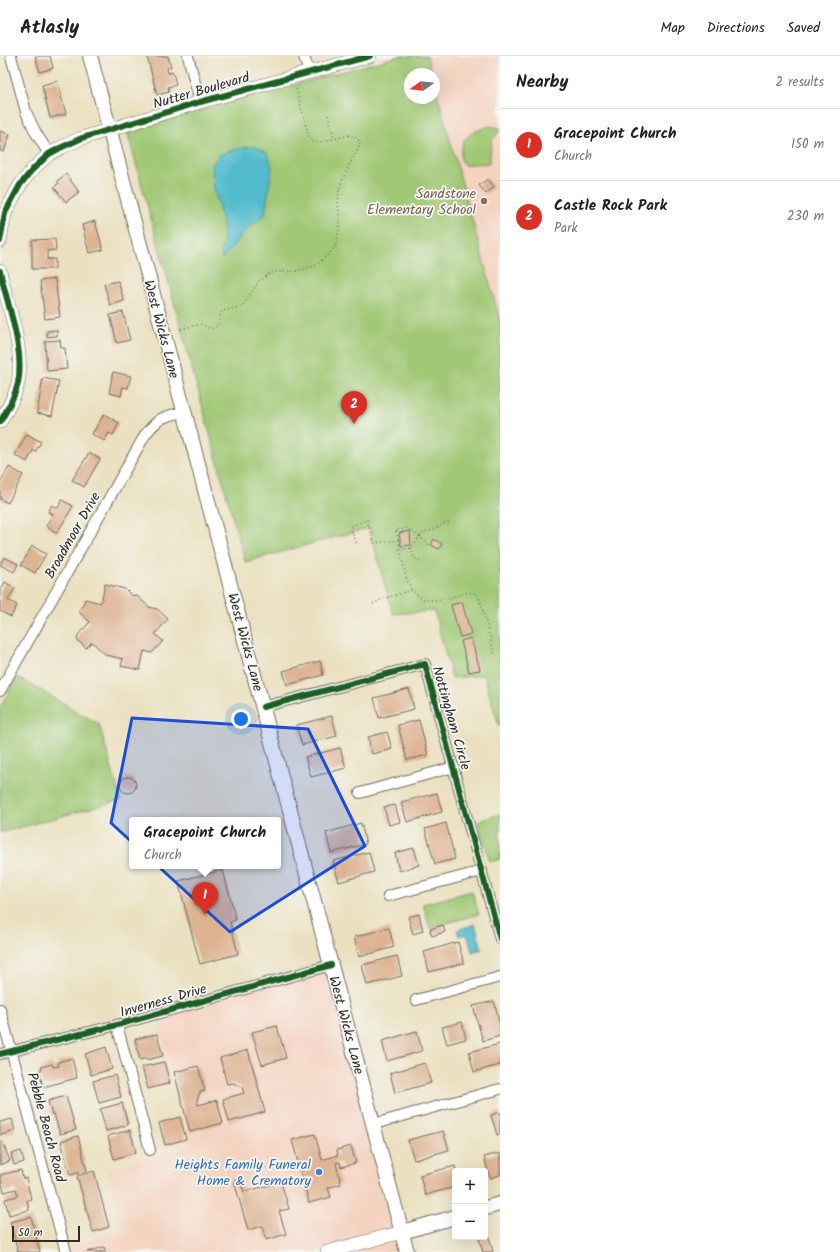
<!DOCTYPE html>
<meta charset="utf-8">
<style>
body{margin:0;font-family:Kalam,sans-serif;background:#f2f2f2;color:#222}
.controls{position:absolute;right:12px;bottom:12px;display:grid;overflow:hidden;border-radius:4px;box-shadow:0 4px 16px #0002}
.controls button{width:36px;height:36px;display:grid;place-items:center;padding:0;border:0;border-bottom:1px solid #e0e0e0;background:#fff;color:#222;font:20px sans-serif}
.compass{position:absolute;left:404px;top:12px;width:36px;height:36px;border-radius:50%;background:#fff;box-shadow:0 4px 16px #0002;rotate:255deg}
.scale{position:absolute;left:12px;bottom:10px;width:68px;box-sizing:border-box;padding-left:4px;border:2px solid #2b2b2b;border-top:0;font-size:11px;line-height:14px;white-space:nowrap;color:#2b2b2b;-webkit-text-stroke:3px #f6f6f2;paint-order:stroke}
.you{position:absolute;left:241px;top:663px;width:14px;height:14px;margin:-10px;border:3px solid #fff;border-radius:50%;background:#1a73e8;box-shadow:0 0 0 6px #1a73e833}
.badge{display:grid;place-items:center;width:26px;height:26px;border-radius:50%;background:#d93025;color:#fff;font-size:13px;font-weight:700}
.pin{position:absolute;translate:-50% -33px;filter:drop-shadow(0 1px 2px #0008)}
.pin::after{content:'';position:absolute;top:21px;width:14px;height:12px;background:inherit;clip-path:polygon(0 0,100% 0,50% 100%)}
.popup{position:absolute;left:129px;top:761px;width:152px;height:52px;box-sizing:border-box;display:grid;place-content:center;border-radius:4px;background:#fff;filter:drop-shadow(0 1px 3px #0005);font-size:13px;white-space:nowrap;color:#767676}
.popup b{font-size:15px;color:#222}
.popup::after{content:'';position:absolute;left:50%;top:100%;margin-left:-8px;border:8px solid transparent;border-top-color:#fff}
.list{margin:0;padding:0;list-style:none}
h2{display:flex;justify-content:space-between;align-items:center;height:52px;margin:0;padding:0 16px;font-size:17px}
h2 small{font-size:13px;font-weight:400;color:#767676}
.list li{display:grid;grid-template-columns:26px 1fr auto;gap:12px;align-items:center;box-sizing:border-box;height:72px;padding:0 16px;border-top:1px solid #e0e0e0}
.list b{display:block;font-size:15px;white-space:nowrap}
.list p{margin:0;font-size:13px;white-space:nowrap;color:#767676}
.list em{font-size:13px;font-style:normal;color:#767676}
.map{position:relative;flex:none;width:500px;height:1196px;overflow:hidden}
header{display:flex;align-items:center;gap:24px;box-sizing:border-box;height:56px;padding:0 20px;background:#fff;border-bottom:1px solid #e0e0e0}
header strong{font-size:19px}
nav{display:flex;gap:22px;margin-inline-start:auto;font-size:14px}
main{display:flex}
aside{flex:1;background:#fff}
.map>svg:first-child{display:block}
.built{fill:#f4d3c0}
.green{fill:#a0c874;stroke:#667a50}
.water{fill:#51bbcd;stroke:#3e737c}
.building{fill:#ddb392}
.lines{fill:none;stroke-linecap:round;stroke-linejoin:round}
.minor-casing{stroke:#6e6b60;stroke-width:12}
.tertiary-casing{stroke:#6e6b60;stroke-width:14}
.secondary-casing{stroke:#6e6b60;stroke-width:16}
.path{stroke:#6e6b60;stroke-width:1.5;stroke-dasharray:1 3;stroke-linecap:butt}
.minor{stroke:#fff;stroke-width:10}
.tertiary{stroke:#fff;stroke-width:13}
.secondary{stroke:#fff;stroke-width:14}
.cycleway-casing{stroke:#f6f6f2;stroke-width:8}
.cycleway{stroke:#1b5e20;stroke-width:6}
.marked{fill:#1d4ed8;fill-opacity:0.2;stroke:#1d4ed8;stroke-width:3;stroke-linejoin:round}
.education-dot{fill:#8d6e63;stroke:#f6f6f2;stroke-width:1.5}
.shop-dot{fill:#3f7fe0;stroke:#f6f6f2;stroke-width:1.5}
.labels{text-anchor:middle;stroke-width:3.5;stroke-linejoin:round;paint-order:stroke}
.street-label{font-size:14px;fill:#2b2b2b;stroke:#f6f6f2}
.education-label{font-size:14px;fill:#785e54;stroke:#f6f6f2;text-anchor:end}
.shop-label{font-size:14px;fill:#366cbe;stroke:#f6f6f2;text-anchor:end}
</style>
<header>
<strong>Atlasly</strong>
<nav><a>Map</a><a>Directions</a><a>Saved</a></nav>
</header>
<main>
<div class="map">
<svg width="500" height="1196" viewBox="0 0 500 1196">
<rect width="100%" height="100%" fill="#f6f6f2"/>
<filter id="ink" filterUnits="userSpaceOnUse"><feTurbulence type="fractalNoise" baseFrequency=".025" numOctaves="2"/><feDisplacementMap in="SourceGraphic" scale="8" xChannelSelector="R" yChannelSelector="G"/><feConvolveMatrix kernelMatrix="1 2 1 2 8 2 1 2 1" color-interpolation-filters="sRGB"/></filter>
<filter id="wash" filterUnits="userSpaceOnUse"><feTurbulence type="fractalNoise" baseFrequency=".012" numOctaves="4" result="noise"/><feDisplacementMap in="SourceGraphic" scale="16" xChannelSelector="R" yChannelSelector="G"/><feGaussianBlur stdDeviation="0.9" result="paint"/><feColorMatrix in="noise" values="0 0 0 0 0 0 0 0 0 0 0 0 0 0 0 0 0 1.4 0 .05"/><feComposite in="paint" operator="in"/></filter>
<g filter="url(#wash)">
<rect width="100%" height="100%" fill="#ebe1c1"/>
<!-- built -->
<g class="built">
<polygon points="427,0 500,0 500,264 434,26 434,18 432,18"/>
<polygon points="331,909 408,1196 66,1196 65,1191 124,1175 107,1113 190,1091 156,958"/>
</g>
<!-- green -->
<g class="green">
<polygon points="399,0 427,0 432,18 410,18 410,42 434,42 434,26 500,264 500,670 499,671 484,619 452,622 434,555 393,558 369,472 245,506 127,75"/>
<path d="M490,70L500,72V75L492,84L489,107C479,109 475,106 466,110L461,104V94L464,84L473,76Z"/>
<polygon points="17,621 99,668 121,744 0,777 0,651"/>
<polygon points="500,758 500,803 490,806 478,765"/>
<polygon points="472,835 479,858 430,872 423,848"/>
</g>
<!-- water -->
<g class="water">
<polygon points="255,90 267,97 272,111 265,159 248,172 222,203 221,195 224,187 224,175 214,131 212,109 220,98 246,91"/>
<polygon points="475,868 482,893 472,896 467,878 459,880 457,874"/>
</g>
<g id="blocks">
<!-- building -->
<g class="building">
<polygon points="35,0 50,0 53,12 40,16"/>
<polygon points="147,0 168,0 171,11 167,12 168,17 173,16 176,29 168,31 169,36 157,39"/>
<polygon points="57,25 66,58 50,62 42,29"/>
<polygon points="0,75 10,78 4,96 0,95"/>
<polygon points="66,118 79,136 66,146 54,131 59,127 57,125"/>
<polygon points="488,123 494,131 486,138 479,129"/>
<polygon points="95,165 103,194 89,197 82,169"/>
<polygon points="55,183 56,194 47,195 47,203 55,203 55,213 32,213 32,184"/>
<polygon points="55,223 60,261 45,263 40,225"/>
<polygon points="118,225 124,245 110,249 104,228"/>
<polygon points="123,256 130,284 117,287 110,259"/>
<polygon points="57,274 57,280 47,281 47,275"/>
<polygon points="60,284 61,292 65,292 67,313 47,315 45,285"/>
<polygon points="113,316 131,320 128,332 123,331 121,340 109,337"/>
<polygon points="43,322 59,325 52,360 37,357"/>
<polygon points="104,358 119,367 113,379 109,377 104,385 92,378"/>
<polygon points="27,378 41,386 35,396 33,394 27,406 15,399"/>
<polygon points="89,397 100,403 84,431 72,424"/>
<polygon points="9,411 23,419 8,447 0,443 0,427"/>
<polygon points="62,444 73,450 57,477 46,470 53,458 48,456 52,449 58,452"/>
<polygon points="410,475 411,489 401,490 399,477"/>
<polygon points="434,483 442,488 439,493 431,489"/>
<polygon points="32,490 46,498 35,517 21,509"/>
<polygon points="4,501 18,508 14,516 0,509"/>
<polygon points="5,526 15,532 8,544 17,549 11,561 0,555 0,535"/>
<polygon points="105,528 125,533 131,539 137,540 149,551 157,553 168,563 155,578 163,585 152,597 144,595 140,614 121,610 123,603 106,599 92,586 86,592 77,584 78,579 90,566 78,555 83,549 85,543 101,547"/>
<polygon points="462,546 471,578 460,581 451,549"/>
<polygon points="471,582 480,614 469,616 461,585"/>
<polygon points="320,605 323,619 287,629 283,615"/>
<polygon points="409,633 414,653 379,662 374,642"/>
<polygon points="332,660 337,680 302,689 296,669"/>
<polygon points="419,664 428,699 407,704 398,669"/>
<polygon points="387,676 392,693 372,698 368,681"/>
<polygon points="340,692 346,712 311,721 305,701"/>
<circle cx="128" cy="729" r="8"/>
<polygon points="437,737 442,756 407,766 401,746"/>
<polygon points="395,749 400,766 389,769 384,751"/>
<polygon points="361,767 366,788 331,797 326,777"/>
<polygon points="446,767 455,803 435,808 425,773"/>
<polygon points="414,792 419,809 399,815 395,797"/>
<polygon points="369,796 374,816 339,826 333,805"/>
<polygon points="223,814 236,864 230,866 238,898 200,908 178,825"/>
<polygon points="419,858 423,875 413,878 408,861"/>
<polygon points="443,869 445,876 432,880 430,873"/>
<polygon points="389,872 394,891 359,901 354,881"/>
<polygon points="458,886 464,907 429,916 424,896"/>
<polygon points="397,900 402,920 367,929 362,909"/>
<polygon points="494,945 500,969 500,980 483,985 473,950"/>
<polygon points="462,966 466,983 447,988 442,971"/>
<polygon points="277,970 286,1002 262,1009 252,976"/>
<polygon points="417,975 422,995 387,1005 382,985"/>
<polygon points="157,978 163,1000 147,1004 147,1002 140,1004 135,983"/>
<polygon points="500,988 500,1009 474,1016 469,996"/>
<polygon points="106,991 112,1013 91,1019 85,998"/>
<polygon points="248,994 265,1056 229,1066 223,1043 244,1037 242,1031 233,1027 227,1028 220,1002"/>
<polygon points="72,1002 77,1022 43,1031 39,1014 42,1014 41,1011 52,1008 53,1011 59,1010 58,1006"/>
<polygon points="164,1006 170,1027 148,1033 142,1011"/>
<polygon points="425,1007 431,1027 395,1037 390,1017"/>
<polygon points="198,1010 205,1035 200,1036 197,1044 198,1049 217,1044 223,1067 190,1076 174,1016"/>
<polygon points="115,1019 121,1041 99,1047 93,1025"/>
<polygon points="66,1040 76,1074 60,1078 54,1058 52,1059 48,1045"/>
<polygon points="122,1047 128,1069 106,1075 100,1053"/>
<polygon points="500,1056 500,1078 497,1079 491,1059"/>
<polygon points="180,1061 186,1083 165,1089 159,1067"/>
<polygon points="12,1063 15,1075 0,1079 0,1066"/>
<polygon points="130,1074 136,1096 114,1103 108,1080"/>
<polygon points="443,1075 449,1094 414,1104 408,1084"/>
<polygon points="315,1078 322,1104 338,1099 337,1094 351,1090 356,1107 341,1111 340,1106 336,1107 341,1128 328,1132 331,1141 309,1147 292,1084"/>
<polygon points="78,1080 87,1115 70,1119 61,1085"/>
<polygon points="2,1085 10,1105 0,1109 0,1086"/>
<polygon points="21,1095 24,1106 14,1109 11,1098"/>
<polygon points="500,1097 500,1119 490,1122 484,1101"/>
<polygon points="455,1110 456,1115 455,1115 455,1131 425,1139 420,1119"/>
<polygon points="21,1114 23,1123 26,1122 31,1143 27,1144 29,1154 9,1159 5,1143 18,1140 16,1133 4,1136 0,1119"/>
<polygon points="94,1115 109,1171 93,1176 77,1120"/>
<polygon points="240,1123 244,1136 281,1126 289,1153 279,1155 286,1178 266,1184 262,1170 248,1174 234,1125"/>
<polygon points="31,1161 40,1196 18,1196 10,1166"/>
<polygon points="489,1180 493,1196 483,1196 479,1183"/>
<polygon points="104,1191 106,1196 87,1196"/>
</g>
</g>
</g>
<g filter="url(#ink)">
<use href="#blocks" fill-opacity="0" stroke="#6e6b60" stroke-width="1"/>
<g class="lines">
<!-- minor casing -->
<g class="minor-casing">
<g id="minor">
<polyline points="11,0 26,56 36,77 49,98"/>
<polyline points="188,0 200,46"/>
<polyline points="304,0 309,17"/>
<path d="M0,635L145,379C159,361 162,361 184,356"/>
<polyline points="263,651 425,608 500,883"/>
<polyline points="360,737 454,711"/>
<polyline points="388,840 482,815"/>
<polyline points="416,944 500,921"/>
<polyline points="0,953 66,1196"/>
<polyline points="117,969 150,1094"/>
<polyline points="0,998 117,969 331,909"/>
<polyline points="374,1068 500,1033"/>
</g>
</g>
<!-- tertiary casing -->
<g class="tertiary-casing">
<g id="tertiary">
<polyline points="0,185 5,157 20,129 32,114 49,98 60,92 82,82 200,46 370,0"/>
<path d="M0,215C7,248 25,293 18,327C15,341 7,354 0,366"/>
<polyline points="327,1196 402,1176"/>
</g>
</g>
<!-- secondary casing -->
<g class="secondary-casing">
<g id="secondary">
<polyline points="90,0 407,1196"/>
<polyline points="485,1152 500,1148"/>
<polyline points="402,1176 455,1161"/>
</g>
</g>
<!-- path -->
<g class="path">
<polyline points="328,59 334,82"/>
<path d="M181,273L201,268C208,271 211,275 218,269L220,259L222,255L239,251L244,248L259,225L269,218L274,216L296,215L315,210L329,198L336,189L340,170L338,148L339,133L349,109L359,92L360,86L357,82L350,79L315,87L310,84L296,32"/>
<polyline points="398,484 396,474 407,472 428,487 429,491"/>
<polyline points="356,487 350,470 367,464 374,487 398,484 400,494 411,492 423,477 433,474 445,467 451,466"/>
<polyline points="411,492 414,502 423,506"/>
<polyline points="400,494 406,521 412,534"/>
<polyline points="373,548 382,543 412,534 422,543 430,544 446,543 468,536 475,537 480,544 495,600"/>
</g>
<!-- minor -->
<use href="#minor" class="minor"/>
<!-- tertiary -->
<use href="#tertiary" class="tertiary"/>
<!-- secondary -->
<use href="#secondary" class="secondary"/>
<!-- cycleway casing -->
<g class="cycleway-casing">
<g id="cycleway">
<polyline points="0,185 5,157 20,129 32,114 49,98 60,92 82,82 200,46 370,0"/>
<path d="M0,215C7,248 25,293 18,327C15,341 7,354 0,366"/>
<polyline points="263,651 425,608 500,883"/>
<polyline points="0,998 117,969 331,909"/>
</g>
</g>
<!-- cycleway -->
<use href="#cycleway" class="cycleway"/>
</g>
</g>
<!-- marked area -->
<path class="marked" d="M132,662L308,673L365,790L230,876L111,767Z"/>
<!-- markers -->
<circle class="education-dot" cx="484" cy="145" r="4"/>
<circle class="shop-dot" cx="319" cy="1116" r="4"/>
<g class="labels">
<!-- street labels -->
<g class="street-label">
<text transform="translate(201 34) rotate(-16)" y="5">Nutter Boulevard</text>
<text transform="translate(162 273) rotate(75)" y="5">West Wicks Lane</text>
<text transform="translate(72 479) rotate(-60)" y="5">Broadmoor Drive</text>
<text transform="translate(246 586) rotate(75)" y="5">West Wicks Lane</text>
<text transform="translate(452 662) rotate(74)" y="5">Nottingham Circle</text>
<text transform="translate(163 944) rotate(-16)" y="5">Inverness Drive</text>
<text transform="translate(347 969) rotate(75)" y="5">West Wicks Lane</text>
<text transform="translate(47 1071) rotate(75)" y="5">Pebble Beach Road</text>
</g>
<!-- education labels -->
<g class="education-label">
<text x="476" y="142">Sandstone<tspan x="476" dy="16">Elementary School</tspan></text>
</g>
<!-- shop labels -->
<g class="shop-label">
<text x="311" y="1113">Heights Family Funeral<tspan x="311" dy="16">Home &amp; Crematory</tspan></text>
</g>
</g>
</svg>
<div class="controls">
<button>+</button>
<button>−</button>
</div>
<svg class="compass" viewBox="-18 -18 36 36"><path d="M0-13l5 13h-10z" fill="#e53935"/><path d="M0 13l5-13h-10z" fill="#767676"/></svg>
<div class="scale">50 m</div>
<div class="you"></div>
<div class="pin badge" style="left:205px;top:859px">1</div>
<div class="popup"><b>Gracepoint Church</b>Church</div>
<div class="pin badge" style="left:354px;top:368px">2</div>
</div>
<aside>
<h2>Nearby<small>2 results</small></h2>
<ul class="list">
<li><span class="badge">1</span><div><b>Gracepoint Church</b><p>Church</p></div><em>150 m</em></li>
<li><span class="badge">2</span><div><b>Castle Rock Park</b><p>Park</p></div><em>230 m</em></li>
</ul>
</aside>
</main>
